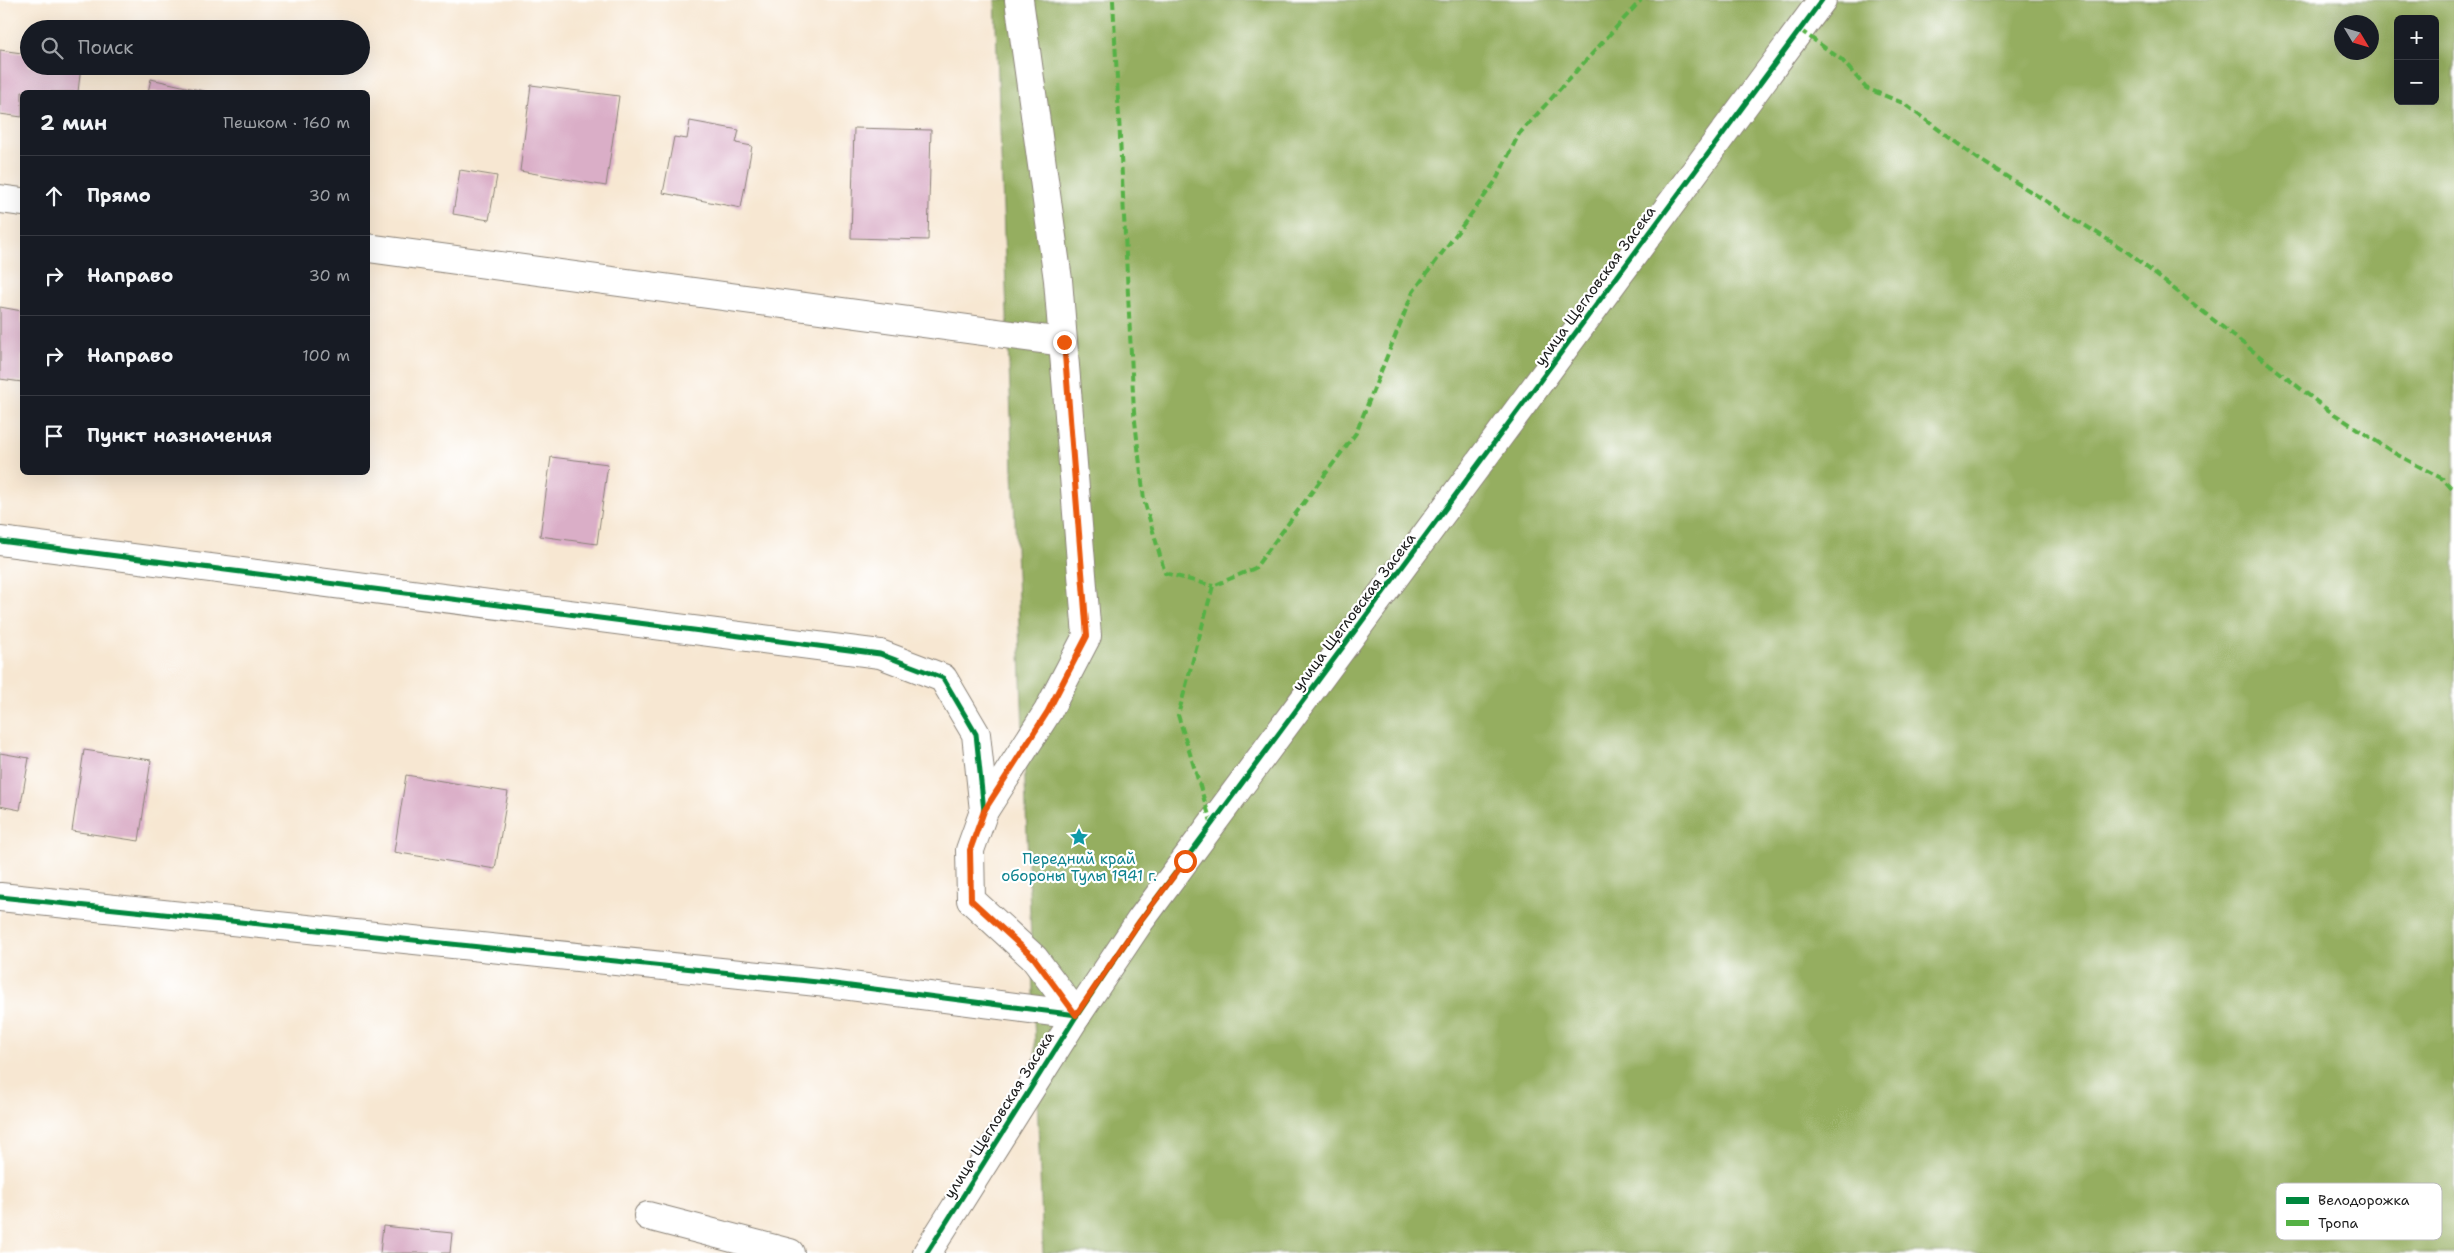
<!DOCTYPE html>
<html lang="ru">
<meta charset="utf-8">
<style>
body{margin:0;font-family:"Shantell Sans",sans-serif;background:#242831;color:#f1f3f6}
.controls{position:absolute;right:15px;top:15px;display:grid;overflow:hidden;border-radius:8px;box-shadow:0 5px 20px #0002}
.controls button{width:45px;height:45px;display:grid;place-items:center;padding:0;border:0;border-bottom:1px solid #363941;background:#171b24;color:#f1f3f6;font:25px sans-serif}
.compass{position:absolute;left:2334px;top:15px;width:45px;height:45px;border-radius:50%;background:#171b24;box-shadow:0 5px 20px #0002;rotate:128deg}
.stop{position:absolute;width:15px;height:15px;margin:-11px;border:4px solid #ea580c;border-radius:50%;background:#fff}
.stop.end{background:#ea580c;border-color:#fff;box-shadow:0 1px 5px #0008}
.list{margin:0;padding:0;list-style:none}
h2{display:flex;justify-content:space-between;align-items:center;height:65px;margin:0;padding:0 20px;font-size:21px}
h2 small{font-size:16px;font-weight:400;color:#9ea1a6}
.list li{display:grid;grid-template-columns:32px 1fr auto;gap:15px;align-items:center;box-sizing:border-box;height:80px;padding:0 20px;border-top:1px solid #363941}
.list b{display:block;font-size:19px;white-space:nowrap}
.list em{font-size:16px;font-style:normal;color:#9ea1a6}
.icon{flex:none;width:28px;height:28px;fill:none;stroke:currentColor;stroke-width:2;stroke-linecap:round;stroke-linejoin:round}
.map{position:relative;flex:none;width:2454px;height:1253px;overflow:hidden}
.search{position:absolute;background:#171b24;box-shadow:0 5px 20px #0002;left:20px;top:20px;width:350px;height:55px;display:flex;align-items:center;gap:12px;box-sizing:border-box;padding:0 18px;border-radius:28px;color:#9ea1a6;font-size:19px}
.panel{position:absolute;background:#171b24;box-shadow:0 5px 20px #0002;left:20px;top:90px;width:350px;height:385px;border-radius:8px}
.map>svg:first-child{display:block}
.forest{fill:#95ae60;stroke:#58653e;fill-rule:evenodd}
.building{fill:#daaec7}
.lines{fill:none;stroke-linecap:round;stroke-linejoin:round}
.minor-casing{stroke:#8a8277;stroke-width:30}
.minor{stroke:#fff;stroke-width:28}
.quiet{stroke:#55b145;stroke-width:4;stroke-dasharray:8 4;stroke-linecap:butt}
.cycleway-casing{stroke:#fff;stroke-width:8}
.cycleway{stroke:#00873e;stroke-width:5}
.route{stroke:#ea580c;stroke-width:6}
.labels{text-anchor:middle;stroke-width:4.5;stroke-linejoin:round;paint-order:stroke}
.street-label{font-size:15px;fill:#1c1c1c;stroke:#fff}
.culture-label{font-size:15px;fill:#0d838f;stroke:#fff}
.key{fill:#fff;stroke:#bbb;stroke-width:1}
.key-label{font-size:14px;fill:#1c1c1c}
</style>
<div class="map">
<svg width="2454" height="1253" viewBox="0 0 2454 1253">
<rect width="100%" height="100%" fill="#fff"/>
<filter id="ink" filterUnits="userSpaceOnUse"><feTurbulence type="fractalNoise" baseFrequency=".02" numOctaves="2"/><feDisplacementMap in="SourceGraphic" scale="10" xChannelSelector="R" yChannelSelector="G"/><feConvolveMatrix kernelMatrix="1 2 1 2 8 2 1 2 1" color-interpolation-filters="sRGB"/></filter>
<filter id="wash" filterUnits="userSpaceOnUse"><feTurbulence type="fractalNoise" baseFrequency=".0096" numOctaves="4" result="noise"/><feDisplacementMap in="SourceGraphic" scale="20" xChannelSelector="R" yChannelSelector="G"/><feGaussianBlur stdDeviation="1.12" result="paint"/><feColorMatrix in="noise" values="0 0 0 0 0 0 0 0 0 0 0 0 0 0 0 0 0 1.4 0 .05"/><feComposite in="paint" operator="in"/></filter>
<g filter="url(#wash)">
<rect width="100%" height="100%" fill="#f7e7d2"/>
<!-- forest -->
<path class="forest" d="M995,0H2454V1253H1043ZM2398,19H2435V101H2398ZM2342,22H2372V52H2342Z"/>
<g id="blocks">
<!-- building -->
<g class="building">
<polygon points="0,50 29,54 29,66 81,66 78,92 22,92 22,117 0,114"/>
<polygon points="151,79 208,92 148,92"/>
<polygon points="531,85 619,96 606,186 520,171"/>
<polygon points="690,121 739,130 736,143 752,146 741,208 663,193 674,137 687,139"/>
<polygon points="854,128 931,130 928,240 851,238"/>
<polygon points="460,170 497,176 489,220 453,214"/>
<polygon points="0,307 22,311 22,382 0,379"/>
<polygon points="551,457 608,464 597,544 540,536"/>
<polygon points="84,750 151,760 139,841 72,831"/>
<polygon points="0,753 29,758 20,810 0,806"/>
<polygon points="406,775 508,792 495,869 394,852"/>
<polygon points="383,1226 452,1233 450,1253 380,1253"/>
</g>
</g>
</g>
<g filter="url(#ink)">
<use href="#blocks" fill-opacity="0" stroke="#8a8277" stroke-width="1"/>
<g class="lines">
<!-- minor casing -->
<g class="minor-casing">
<g id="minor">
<polyline points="1019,0 1058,280 1087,636 1048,711 984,811 970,850 971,900 1034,958 1077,1015"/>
<polyline points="0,199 22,202"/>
<polyline points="368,248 1063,342"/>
<polyline points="0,541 880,654 943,678 976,734 984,811"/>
<polyline points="0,897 827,983 1077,1015"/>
<polyline points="648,1216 790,1253"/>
<polyline points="927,1253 1077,1015 1140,921 1822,0"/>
</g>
</g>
<!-- minor -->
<use href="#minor" class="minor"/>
<!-- quiet -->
<g class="quiet">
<polyline points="1113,0 1134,412 1144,500 1165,573 1213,586"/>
<polyline points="1800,30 1842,60 1866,88 1903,103 1977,158 2126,251 2325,408 2396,454 2443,479 2454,491"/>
<polyline points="1212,825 1178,715 1213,586 1255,568 1356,433 1413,292 1495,182 1519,134 1641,0"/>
</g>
<!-- cycleway casing -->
<g class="cycleway-casing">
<g id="cycleway">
<polyline points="0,541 880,654 943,678 976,734 984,811"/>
<polyline points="0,897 827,983 1077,1015"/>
<polyline points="927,1253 1077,1015 1140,921 1822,0"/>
</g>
</g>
<!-- cycleway -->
<use href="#cycleway" class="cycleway"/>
</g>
</g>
<g class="lines" filter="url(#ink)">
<!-- route -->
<polyline class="route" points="1064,342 1087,636 1048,711 984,811 970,850 971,900 1034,958 1076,1015 1140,921 1185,861"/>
</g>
<!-- icons -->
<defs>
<g id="sight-bare" transform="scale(1.5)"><path d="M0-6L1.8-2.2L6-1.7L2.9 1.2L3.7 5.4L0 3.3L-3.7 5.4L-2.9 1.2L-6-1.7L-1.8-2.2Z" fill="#0f9aa8" stroke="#fff" stroke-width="2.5" paint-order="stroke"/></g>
</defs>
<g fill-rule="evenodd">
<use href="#sight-bare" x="1079" y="837"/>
</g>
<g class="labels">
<!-- street labels -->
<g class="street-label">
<text transform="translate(1595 286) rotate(-54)" y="5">улица Щегловская Засека</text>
<text transform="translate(1354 612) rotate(-53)" y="5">улица Щегловская Засека</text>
<text transform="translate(999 1115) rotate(-58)" y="5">улица Щегловская Засека</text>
</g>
<!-- culture labels -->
<g class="culture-label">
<text x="1079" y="864">Передний край<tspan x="1079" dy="17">обороны Тулы 1941 г.</tspan></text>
</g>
</g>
<!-- legend -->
<rect x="2276" y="1183" width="166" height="57" rx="8" class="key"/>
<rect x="2286" y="1197" width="23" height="7" fill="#00873e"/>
<rect x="2286" y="1220" width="23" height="6" fill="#55b145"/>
<g class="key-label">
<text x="2318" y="1205">Велодорожка</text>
<text x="2318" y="1228">Тропа</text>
</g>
</svg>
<div class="controls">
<button>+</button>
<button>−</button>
</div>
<svg class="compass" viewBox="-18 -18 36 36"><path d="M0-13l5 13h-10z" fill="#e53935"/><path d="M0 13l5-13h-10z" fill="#9ea1a6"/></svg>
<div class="stop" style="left:1185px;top:861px"></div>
<div class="stop end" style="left:1064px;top:342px"></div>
<div class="search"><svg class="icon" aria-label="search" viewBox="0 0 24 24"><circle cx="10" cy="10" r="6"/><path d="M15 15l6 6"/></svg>Поиск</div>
<section class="panel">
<h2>2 мин<small>Пешком · 160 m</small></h2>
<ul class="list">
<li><svg class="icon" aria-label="ahead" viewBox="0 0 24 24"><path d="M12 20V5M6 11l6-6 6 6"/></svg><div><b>Прямо</b></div><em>30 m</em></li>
<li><svg class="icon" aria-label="right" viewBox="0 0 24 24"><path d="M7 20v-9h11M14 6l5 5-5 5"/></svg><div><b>Направо</b></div><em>30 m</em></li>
<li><svg class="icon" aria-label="right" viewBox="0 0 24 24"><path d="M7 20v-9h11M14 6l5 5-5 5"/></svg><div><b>Направо</b></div><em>100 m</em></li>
<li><svg class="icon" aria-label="arrive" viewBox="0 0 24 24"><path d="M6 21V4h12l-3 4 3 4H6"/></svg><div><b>Пункт назначения</b></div></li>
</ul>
</section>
</div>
